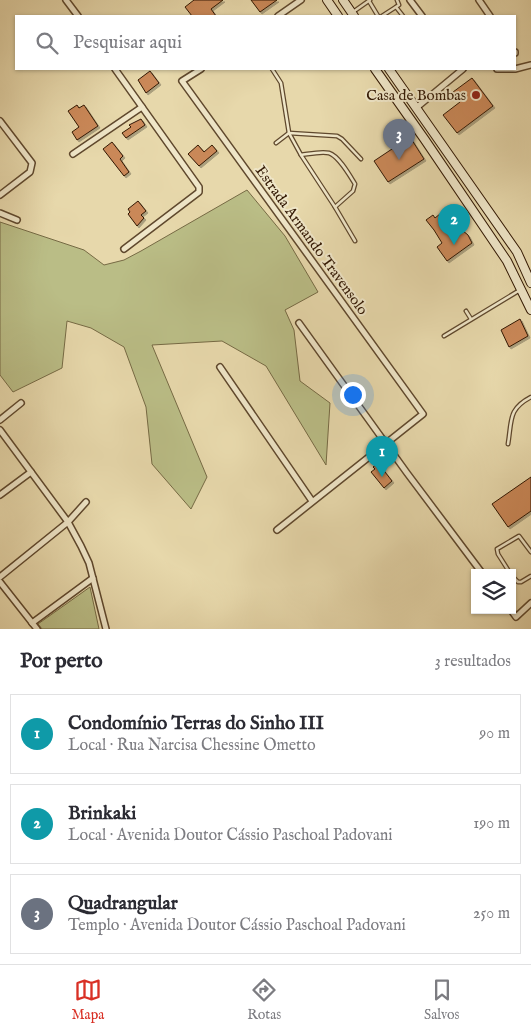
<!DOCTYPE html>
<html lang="pt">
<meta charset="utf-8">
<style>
body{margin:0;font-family:"IM FELL English",serif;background:#f7f7f7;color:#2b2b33}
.controls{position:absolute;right:15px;bottom:15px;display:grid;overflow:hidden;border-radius:0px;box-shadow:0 1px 4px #0004}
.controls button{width:45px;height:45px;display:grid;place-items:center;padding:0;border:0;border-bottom:1px solid #e1e1e2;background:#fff;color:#2b2b33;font:25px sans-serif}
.you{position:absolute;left:352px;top:394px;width:18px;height:18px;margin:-12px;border:4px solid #fff;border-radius:50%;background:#1a73e8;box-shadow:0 0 0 8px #1a73e833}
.badge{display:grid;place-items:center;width:32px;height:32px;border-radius:50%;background:#d93025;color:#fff;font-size:16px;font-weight:700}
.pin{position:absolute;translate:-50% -41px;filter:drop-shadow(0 1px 2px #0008)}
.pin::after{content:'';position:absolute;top:26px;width:18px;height:15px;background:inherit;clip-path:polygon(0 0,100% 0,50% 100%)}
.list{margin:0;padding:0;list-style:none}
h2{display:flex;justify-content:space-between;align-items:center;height:65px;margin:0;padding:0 20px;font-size:21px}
h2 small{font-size:16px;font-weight:400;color:#7c7c81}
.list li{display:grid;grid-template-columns:32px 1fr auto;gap:15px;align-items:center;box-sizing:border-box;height:80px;margin:0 10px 10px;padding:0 10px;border:1px solid #e1e1e2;border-radius:0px}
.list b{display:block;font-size:19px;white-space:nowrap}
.list p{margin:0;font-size:16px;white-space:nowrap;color:#7c7c81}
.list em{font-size:16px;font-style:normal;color:#7c7c81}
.icon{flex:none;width:28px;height:28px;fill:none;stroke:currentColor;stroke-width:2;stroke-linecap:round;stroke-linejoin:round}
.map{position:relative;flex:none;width:531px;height:629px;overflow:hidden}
.search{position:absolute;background:#fff;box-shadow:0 1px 4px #0004;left:15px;right:15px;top:15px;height:55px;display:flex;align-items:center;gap:12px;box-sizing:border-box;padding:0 18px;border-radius:0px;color:#7c7c81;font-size:19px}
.sheet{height:335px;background:#fff}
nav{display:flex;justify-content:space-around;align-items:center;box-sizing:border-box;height:70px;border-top:1px solid #e1e1e2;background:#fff;font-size:14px;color:#7c7c81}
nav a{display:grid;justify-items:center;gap:2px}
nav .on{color:#d93025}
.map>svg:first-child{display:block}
.green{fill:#babd86;stroke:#766a44}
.building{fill:#ca8859;stroke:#321803;filter:url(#shadow)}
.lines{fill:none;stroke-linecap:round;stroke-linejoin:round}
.service-casing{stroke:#5f482d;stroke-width:5}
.minor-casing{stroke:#5f482d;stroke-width:8}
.secondary-casing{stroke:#321803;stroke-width:10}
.service{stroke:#efe6c8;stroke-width:2.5}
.minor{stroke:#efe6c8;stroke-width:5}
.secondary{stroke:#efe6c8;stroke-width:8}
.poi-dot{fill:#8f2418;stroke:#efe6c8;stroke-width:2}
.labels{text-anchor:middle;stroke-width:4;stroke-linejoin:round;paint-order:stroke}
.poi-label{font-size:15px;fill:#321803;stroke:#efe6c8;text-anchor:end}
.street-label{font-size:15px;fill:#321803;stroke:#efe6c8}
</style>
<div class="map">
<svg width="531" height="629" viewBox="0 0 531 629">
<defs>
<filter id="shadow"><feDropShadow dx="2" dy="2" stdDeviation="0" flood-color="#0004"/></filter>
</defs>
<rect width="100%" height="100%" fill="#e7d8ab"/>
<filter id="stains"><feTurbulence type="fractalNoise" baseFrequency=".004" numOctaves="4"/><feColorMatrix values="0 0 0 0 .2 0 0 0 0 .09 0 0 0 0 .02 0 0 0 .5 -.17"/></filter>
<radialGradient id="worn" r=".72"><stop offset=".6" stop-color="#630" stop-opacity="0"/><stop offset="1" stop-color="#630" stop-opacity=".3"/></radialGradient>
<!-- green -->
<g class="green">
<polygon points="247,190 285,236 318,292 285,310 294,330 300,381 330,403 326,465 266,366 222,341 152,345 207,477 191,509 152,464 146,407 124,347 91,328 67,321 62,368 13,392 0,375 0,222 84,250 104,265 124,260 141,251"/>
<polygon points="90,587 99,629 42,629 38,624"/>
</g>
<!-- building -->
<g class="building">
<polygon points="194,0 223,0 211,9 216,16 192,16 185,7"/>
<polygon points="251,0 277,0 260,12"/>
<polygon points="150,71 159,83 146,93 138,80"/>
<polygon points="472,78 493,106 457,133 443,115 460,102 453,92"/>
<polygon points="77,105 79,108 84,105 98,126 77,140 72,132 79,127 68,111"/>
<polygon points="141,119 145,125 126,138 122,133 131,127 129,125"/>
<polygon points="410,137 424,159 388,182 374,161"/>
<polygon points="112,142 123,156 120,159 129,172 124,176 103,149"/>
<polygon points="198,145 204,152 212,145 217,151 199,166 188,154"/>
<polygon points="138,201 146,211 141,215 144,218 137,226 128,214 130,212 128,209"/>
<polygon points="451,205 459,211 463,220 457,226 468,235 472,243 447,261 437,247 442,243 434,230 426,220 433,215 435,218"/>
<polygon points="520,319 528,336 509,347 501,330"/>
<polygon points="378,463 392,481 384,488 371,472 375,469 373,467"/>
<polygon points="531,477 531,511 508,527 492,504"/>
</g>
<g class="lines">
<!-- service casing -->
<g class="service-casing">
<g id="service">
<polyline points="369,1 378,16"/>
<polyline points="396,7 403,16"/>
<polyline points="353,12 370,0"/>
<polyline points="382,16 399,5 397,0"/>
<path d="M272,69L281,83L289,133L301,155C309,154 321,151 329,153C339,156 350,176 355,184L353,191L335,207"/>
<polyline points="276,143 289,133 337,136 342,139 361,159"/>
<polyline points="301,155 335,207 355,241"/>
<polyline points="466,311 471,319"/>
<polyline points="444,336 520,290"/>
<path d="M508,444C512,420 508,409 531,397"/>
<polyline points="510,573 498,554 497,549 519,536 531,552"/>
<polyline points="512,576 518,582 521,582 531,576"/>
</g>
</g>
<!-- minor casing -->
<g class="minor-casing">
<g id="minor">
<polyline points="66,0 78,16"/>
<polyline points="410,0 422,16"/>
<polyline points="479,0 490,16"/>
<polyline points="278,16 301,0"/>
<polyline points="515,52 515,53"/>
<polyline points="115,69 199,187 199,192 124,249"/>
<polyline points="201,69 182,81 423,414 277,530"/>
<polyline points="497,69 515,69 531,65"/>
<polyline points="416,108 463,69"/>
<polyline points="0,121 32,163 30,172 0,195"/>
<polyline points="73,154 142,107"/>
<polyline points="0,213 17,220"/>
<polyline points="299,323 407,473 482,573"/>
<polyline points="220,367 312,501"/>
<polyline points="0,420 21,403"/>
<polyline points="0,430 68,522 81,546 89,563 106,629"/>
<polyline points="0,495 31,472"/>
<polyline points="0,577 68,522 86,502"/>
<polyline points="0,582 37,629"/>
<polyline points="511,610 516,617 531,603"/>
<polyline points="32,623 93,578"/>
</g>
</g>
<!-- secondary casing -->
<g class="secondary-casing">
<g id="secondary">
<polyline points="327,0 338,16"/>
<polyline points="343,0 354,16"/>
<polyline points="375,69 425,140 507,261 531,310"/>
<polyline points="389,69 517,252 531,283"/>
</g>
</g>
<!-- service -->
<use href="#service" class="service"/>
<!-- minor -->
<use href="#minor" class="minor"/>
<!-- secondary -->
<use href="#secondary" class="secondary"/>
</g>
<!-- markers -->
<circle class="poi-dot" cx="476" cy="95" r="5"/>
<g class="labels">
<!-- poi labels -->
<g class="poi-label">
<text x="466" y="100">Casa de Bombas</text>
</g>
<!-- street labels -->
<g class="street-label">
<text transform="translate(312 240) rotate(54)" y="5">Estrada Armando Travensolo</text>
</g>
</g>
<rect width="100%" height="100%" filter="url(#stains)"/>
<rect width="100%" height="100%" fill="url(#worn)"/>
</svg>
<div class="controls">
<button><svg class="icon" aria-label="layers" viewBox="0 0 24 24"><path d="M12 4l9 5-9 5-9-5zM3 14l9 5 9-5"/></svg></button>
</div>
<div class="you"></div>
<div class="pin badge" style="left:382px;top:477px;background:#0f9aa8">1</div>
<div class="pin badge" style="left:454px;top:245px;background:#0f9aa8">2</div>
<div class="pin badge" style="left:399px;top:160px;background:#6b7280">3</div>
<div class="search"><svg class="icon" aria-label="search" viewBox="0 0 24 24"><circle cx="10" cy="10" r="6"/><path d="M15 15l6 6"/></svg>Pesquisar aqui</div>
</div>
<section class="sheet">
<h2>Por perto<small>3 resultados</small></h2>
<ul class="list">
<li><span class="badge" style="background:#0f9aa8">1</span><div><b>Condomínio Terras do Sinho III</b><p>Local · Rua Narcisa Chessine Ometto</p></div><em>90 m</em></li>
<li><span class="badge" style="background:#0f9aa8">2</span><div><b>Brinkaki</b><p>Local · Avenida Doutor Cássio Paschoal Padovani</p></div><em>190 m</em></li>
<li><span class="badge" style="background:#6b7280">3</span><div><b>Quadrangular</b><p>Templo · Avenida Doutor Cássio Paschoal Padovani</p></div><em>250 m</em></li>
</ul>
</section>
<nav>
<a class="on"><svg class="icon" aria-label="map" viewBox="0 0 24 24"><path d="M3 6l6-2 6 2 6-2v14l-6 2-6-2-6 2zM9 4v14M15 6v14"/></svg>Mapa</a>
<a><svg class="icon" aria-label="directions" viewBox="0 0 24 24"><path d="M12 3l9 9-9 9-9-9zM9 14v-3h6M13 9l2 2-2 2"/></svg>Rotas</a>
<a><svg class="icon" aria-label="saved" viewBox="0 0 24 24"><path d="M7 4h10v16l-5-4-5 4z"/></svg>Salvos</a>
</nav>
